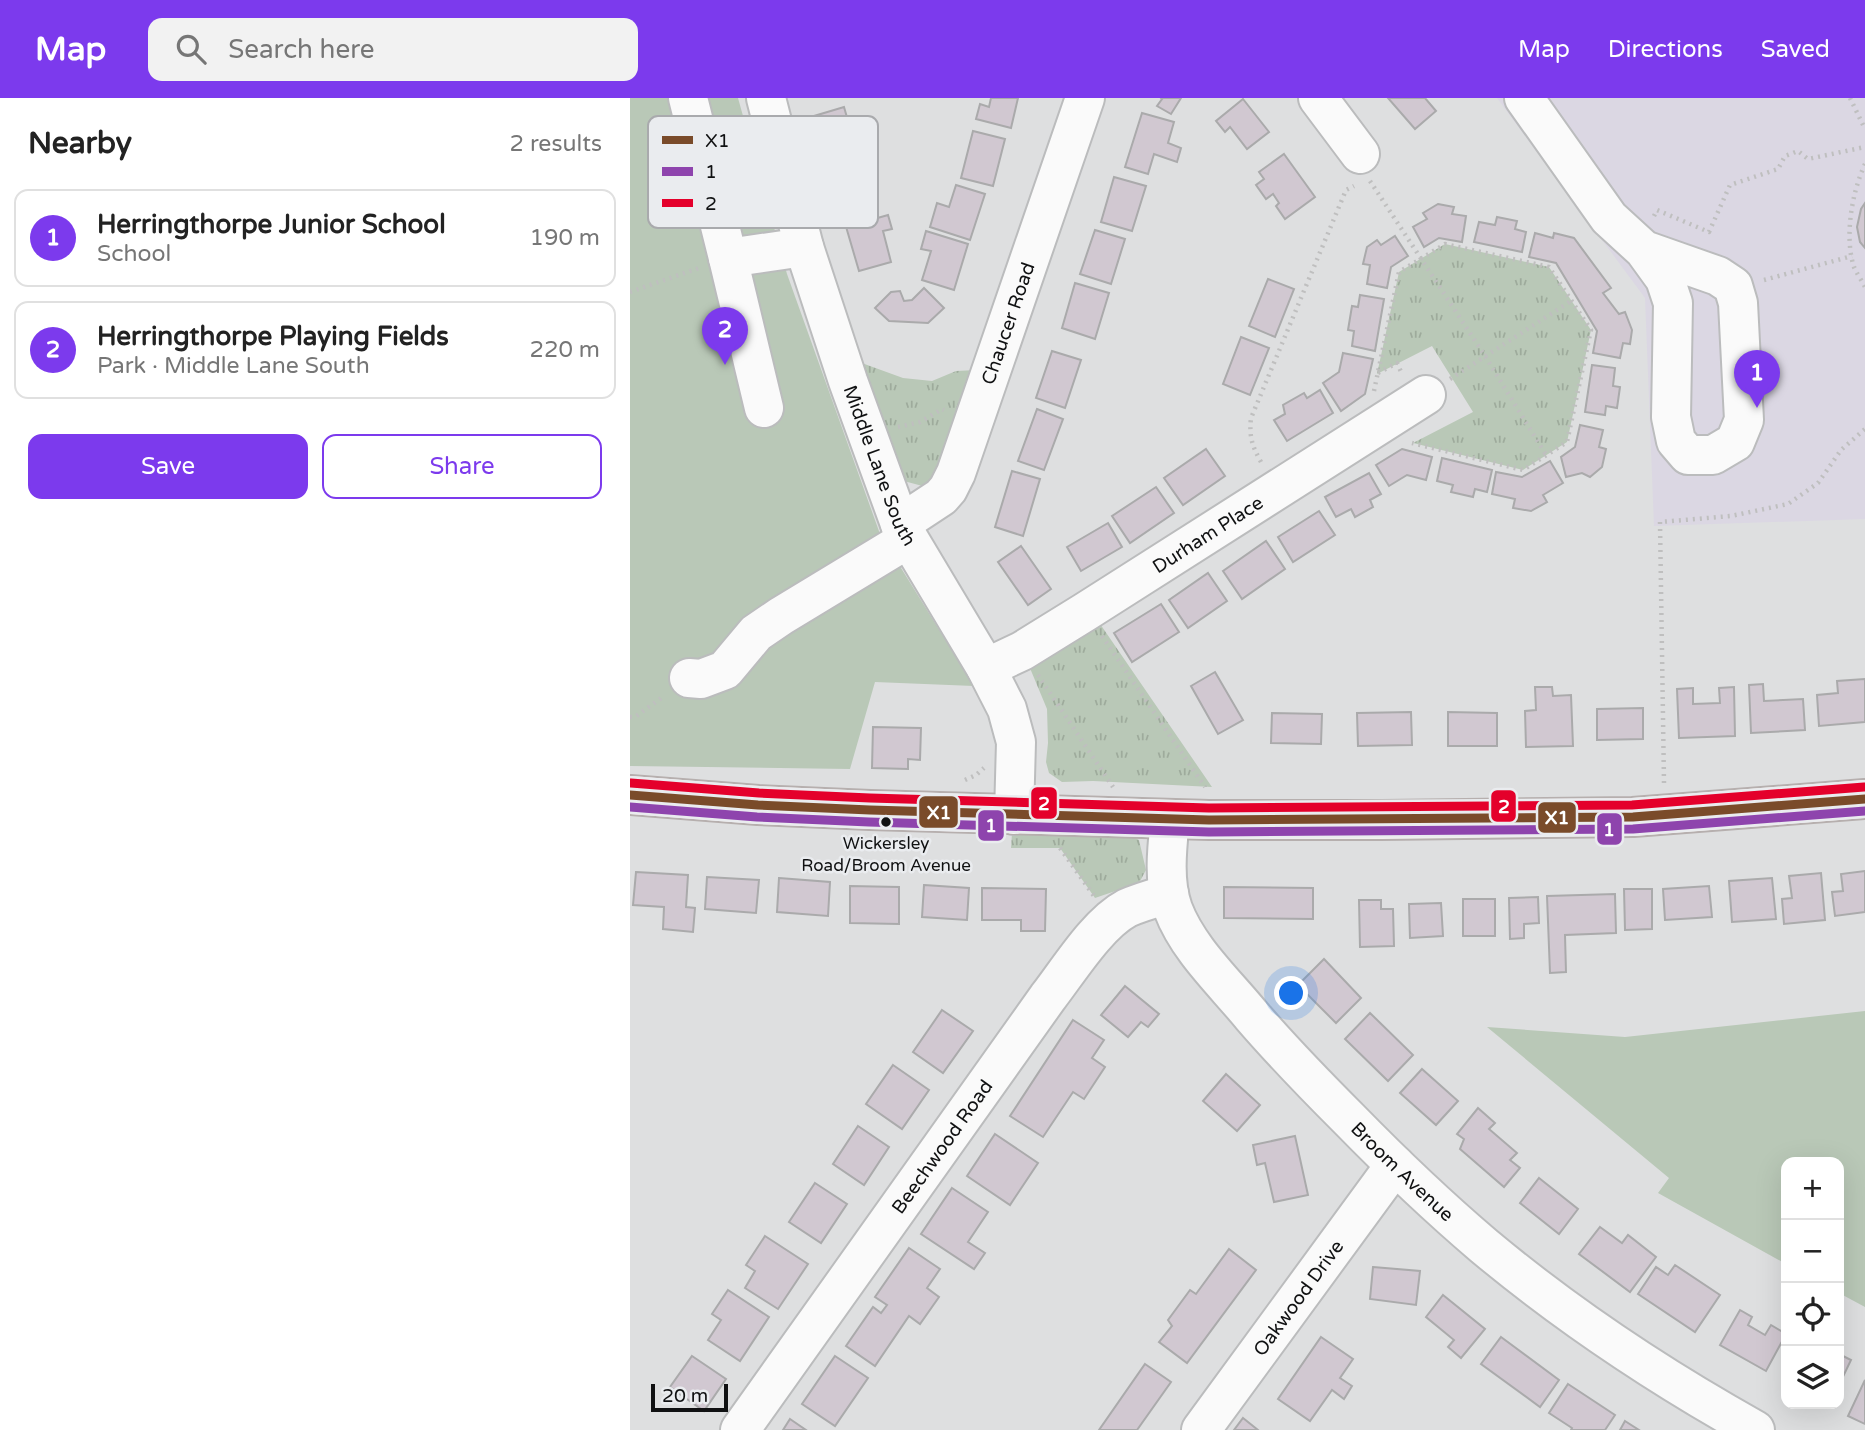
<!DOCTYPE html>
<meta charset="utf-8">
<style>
body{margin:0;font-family:"Varela Round",sans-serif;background:#f2f2f2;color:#222}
.controls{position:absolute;right:21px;bottom:21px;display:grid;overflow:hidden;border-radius:14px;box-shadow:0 7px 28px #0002}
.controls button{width:63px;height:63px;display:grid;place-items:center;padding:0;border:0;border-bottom:2px solid #e0e0e0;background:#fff;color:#222;font:35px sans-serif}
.scale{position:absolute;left:21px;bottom:18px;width:77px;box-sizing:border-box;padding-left:7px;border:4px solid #101112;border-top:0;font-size:19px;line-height:24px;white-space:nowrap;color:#101112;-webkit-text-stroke:5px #eaecef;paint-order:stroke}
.you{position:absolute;left:662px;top:896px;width:24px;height:24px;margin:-18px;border:5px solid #fff;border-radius:50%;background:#1a73e8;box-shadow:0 0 0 10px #1a73e833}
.badge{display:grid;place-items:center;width:46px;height:46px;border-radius:50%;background:#7c3aed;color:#fff;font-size:23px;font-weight:700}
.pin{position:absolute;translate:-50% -58px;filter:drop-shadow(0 2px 4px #0008)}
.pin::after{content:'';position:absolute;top:37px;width:24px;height:21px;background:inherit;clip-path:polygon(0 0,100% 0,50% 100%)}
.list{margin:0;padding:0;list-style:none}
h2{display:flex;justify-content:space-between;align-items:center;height:91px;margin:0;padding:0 28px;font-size:30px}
h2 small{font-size:23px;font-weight:400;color:#767676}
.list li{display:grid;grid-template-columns:46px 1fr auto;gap:21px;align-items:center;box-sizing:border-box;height:98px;margin:0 14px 14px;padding:0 14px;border:2px solid #e0e0e0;border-radius:14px}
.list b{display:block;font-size:26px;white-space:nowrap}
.list p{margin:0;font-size:23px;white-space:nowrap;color:#767676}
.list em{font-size:23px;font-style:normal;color:#767676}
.actions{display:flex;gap:14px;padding:21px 28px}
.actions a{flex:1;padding:16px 0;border:2px solid #7c3aed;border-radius:14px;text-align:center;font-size:24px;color:#7c3aed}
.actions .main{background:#7c3aed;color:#fff}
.icon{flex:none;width:38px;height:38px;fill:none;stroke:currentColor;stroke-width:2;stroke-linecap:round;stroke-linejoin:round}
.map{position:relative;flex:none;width:1235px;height:1332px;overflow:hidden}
header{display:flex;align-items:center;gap:42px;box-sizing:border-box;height:98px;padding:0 35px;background:#7c3aed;color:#fff}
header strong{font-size:33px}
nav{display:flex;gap:38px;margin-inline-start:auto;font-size:24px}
.search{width:490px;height:63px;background:#f2f2f2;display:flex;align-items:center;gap:18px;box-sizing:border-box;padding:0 24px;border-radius:14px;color:#767676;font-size:26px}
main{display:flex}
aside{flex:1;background:#fff}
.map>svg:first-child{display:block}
.education{fill:#dbd7e3}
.grass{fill:url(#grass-tufts)}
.park{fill:#b9c8b7}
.building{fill:#d1c8d1;stroke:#aaaaab;stroke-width:2}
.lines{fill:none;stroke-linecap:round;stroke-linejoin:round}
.minor-casing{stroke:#bbbcbd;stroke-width:42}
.major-casing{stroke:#b6afae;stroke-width:42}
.path{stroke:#bfbfbf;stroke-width:4.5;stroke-dasharray:2 5;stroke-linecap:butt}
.minor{stroke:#fafafa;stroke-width:38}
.major{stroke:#f3efee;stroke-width:38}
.bus-1-casing{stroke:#eaecef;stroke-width:14}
.bus-2-casing{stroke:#eaecef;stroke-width:14}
.bus-3-casing{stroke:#eaecef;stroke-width:14}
.bus-1{stroke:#7a4b2a;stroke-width:9}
.bus-2{stroke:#8e44ad;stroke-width:9}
.bus-3{stroke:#e4002b;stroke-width:9}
.bus-dot{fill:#101112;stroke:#eaecef;stroke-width:2.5}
.labels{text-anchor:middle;stroke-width:5;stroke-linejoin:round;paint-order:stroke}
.bus-label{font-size:17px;fill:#101112;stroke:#eaecef}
.street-label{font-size:19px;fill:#101112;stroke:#eaecef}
.key{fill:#eaecef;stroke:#a9aaad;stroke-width:2}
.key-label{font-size:19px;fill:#101112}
.line-badge{stroke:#eaecef;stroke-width:2.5}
.badge-label{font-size:19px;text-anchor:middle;font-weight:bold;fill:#fff}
</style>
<header>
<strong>Map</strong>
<div class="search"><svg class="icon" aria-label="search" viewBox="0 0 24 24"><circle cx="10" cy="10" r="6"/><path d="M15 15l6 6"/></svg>Search here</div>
<nav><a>Map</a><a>Directions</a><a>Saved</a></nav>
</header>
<main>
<aside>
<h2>Nearby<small>2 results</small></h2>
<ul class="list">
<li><span class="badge">1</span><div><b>Herringthorpe Junior School</b><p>School</p></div><em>190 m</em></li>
<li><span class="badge">2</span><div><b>Herringthorpe Playing Fields</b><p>Park · Middle Lane South</p></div><em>220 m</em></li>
</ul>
<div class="actions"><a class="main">Save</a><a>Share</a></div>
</aside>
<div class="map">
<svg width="1235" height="1332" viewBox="0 0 1235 1332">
<defs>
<pattern id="grass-tufts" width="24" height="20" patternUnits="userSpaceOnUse" patternTransform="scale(1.75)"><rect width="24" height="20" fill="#b9c8b7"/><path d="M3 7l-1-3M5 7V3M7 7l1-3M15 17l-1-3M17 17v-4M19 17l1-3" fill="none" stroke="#9eab9c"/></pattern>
</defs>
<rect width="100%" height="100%" fill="#dedfe0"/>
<!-- education -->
<polygon class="education" points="867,0 1235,0 1235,421 1024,428 1015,200"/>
<!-- grass -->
<g class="grass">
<polygon points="815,146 919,169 961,232 937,344 893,372 783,345 843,314 802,248 747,276 769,174"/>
<polygon points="229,264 273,280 302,283 326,273 347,272 300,390 270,382"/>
<polygon points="466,520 582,689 463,683 432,684 419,675 416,664 418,645 417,611 397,563"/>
<polygon points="382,735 500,737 509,742 516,772 509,785 465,800 430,750 381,750"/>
</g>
<!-- park -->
<g class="park">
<polygon points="0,0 108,0 157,176 250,436 344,588 245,584 220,671 0,668"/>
<polygon points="1235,913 1235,1209 1209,1195 1209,1064 1156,1064 1156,1166 1028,1095 1039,1080 857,929 995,939"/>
</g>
<!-- building -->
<g class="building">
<polygon points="361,0 388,0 381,30 346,21 350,6 359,9"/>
<polygon points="531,0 551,0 541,16 527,8 532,1"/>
<polygon points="758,0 795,0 806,13 785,31"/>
<polygon points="613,1 639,34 617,51 600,29 595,34 586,23"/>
<polygon points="214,9 231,68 201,76 184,18"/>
<polygon points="512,15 544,24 538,45 551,50 547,64 524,56 518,76 495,69"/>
<polygon points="343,33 375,41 363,88 331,80"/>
<polygon points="654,56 685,99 655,121 646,108 649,105 643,96 636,101 626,87 634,81 629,74"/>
<polygon points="484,79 516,88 502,133 471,124"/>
<polygon points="326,87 355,96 340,142 300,129 307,105 319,109"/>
<polygon points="1235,105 1235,150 1230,144 1227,129 1231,111"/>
<polygon points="808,106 824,109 822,116 836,118 832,144 809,140 794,149 783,129 797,121 793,115"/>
<polygon points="240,108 244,121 258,117 262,131 253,133 261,164 229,173 212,115"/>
<polygon points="867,119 887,123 885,131 896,134 892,154 844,144 849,124 865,127"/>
<polygon points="465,132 495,141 481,186 450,176"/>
<polygon points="296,133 338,146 324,192 292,182 301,153 291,151"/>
<polygon points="905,135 923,140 924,135 944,140 981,190 973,195 989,216 995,214 1002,232 1000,246 993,245 990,260 963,255 967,233 926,165 899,159"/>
<polygon points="765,138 778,158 761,169 757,190 737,186 740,167 733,166 737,149 747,142 751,147"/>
<polygon points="638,181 664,191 645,239 619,228"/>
<polygon points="445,185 479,195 465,241 432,230"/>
<polygon points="294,190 314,210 298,225 259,223 245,210 261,194 270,193 274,203 282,202"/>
<polygon points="730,197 754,201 745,253 722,248 724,233 718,232 722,208 728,209"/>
<polygon points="611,239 639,250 620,297 593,286"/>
<polygon points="422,253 451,262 435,310 406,300"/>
<polygon points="713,255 743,261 735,296 711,313 693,285 709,274"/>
<polygon points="962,267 985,270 983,288 990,289 987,310 976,308 975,317 955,314"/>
<polygon points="690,292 703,315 657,343 644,322 655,316 653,307 674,295 677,300"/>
<polygon points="407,311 433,321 414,372 388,363"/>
<polygon points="950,327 973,332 969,349 976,351 972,369 960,379 952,375 936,379 931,359 945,349"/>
<polygon points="576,351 595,378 553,407 534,380"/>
<polygon points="772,351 802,359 796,382 777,377 759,388 746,367"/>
<polygon points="812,360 862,372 857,394 845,391 843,399 821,394 823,387 807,383"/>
<polygon points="920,363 933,385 913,397 917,404 901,413 883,410 885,401 862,396 866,374 892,379"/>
<polygon points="382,373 410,381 393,438 365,429"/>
<polygon points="739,375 751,396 740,402 743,409 725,419 721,411 706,419 695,399"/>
<polygon points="526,389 544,415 500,445 482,418"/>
<polygon points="689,413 705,437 663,464 648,439"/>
<polygon points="478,425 492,449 451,473 437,449"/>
<polygon points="636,443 655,471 612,501 593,473"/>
<polygon points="391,448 421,491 398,507 368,464"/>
<polygon points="578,475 597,503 558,530 539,502"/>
<polygon points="531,506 549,534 502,564 484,535"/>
<polygon points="585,574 613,622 588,636 561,588"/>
<polygon points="1235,581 1235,624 1189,628 1187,597 1208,595 1207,583"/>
<polygon points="1133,586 1134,603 1173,601 1175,632 1121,635 1119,587"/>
<polygon points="905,589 922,589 923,598 941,597 943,648 896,649 895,613 906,612"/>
<polygon points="1104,589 1105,638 1049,640 1047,591 1063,590 1063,606 1090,605 1089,590"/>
<polygon points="1013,610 1013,641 967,642 967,611"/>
<polygon points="781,614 782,647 728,648 727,615"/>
<polygon points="818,614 867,615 867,648 818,648"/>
<polygon points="642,615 692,616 691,646 641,645"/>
<polygon points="243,629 291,630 290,662 278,661 278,671 242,670"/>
<polygon points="1235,773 1235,814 1205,818 1202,794 1213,793 1211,776"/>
<polygon points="6,774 58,777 56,809 65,810 63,834 33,831 34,809 3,807"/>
<polygon points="1191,775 1195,822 1154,826 1152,801 1162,800 1159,778"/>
<polygon points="77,779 129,782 126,815 75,811"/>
<polygon points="149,780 200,784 198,818 147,814"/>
<polygon points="1142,780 1146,821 1102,824 1099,783"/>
<polygon points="294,787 339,790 337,822 292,819"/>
<polygon points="220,788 269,789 269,826 220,825"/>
<polygon points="1079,788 1082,819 1035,822 1033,791"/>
<polygon points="594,789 683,790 683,821 594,820"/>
<polygon points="352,790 416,791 415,833 391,833 391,822 352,822"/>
<polygon points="994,791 1022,791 1022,831 995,832"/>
<polygon points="985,796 986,835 935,837 936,874 920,875 917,798"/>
<polygon points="908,799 909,825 894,826 894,840 880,841 879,800"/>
<rect x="833" y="801" width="32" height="37"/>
<polygon points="729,802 751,802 751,811 763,811 764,848 730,849"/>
<polygon points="811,805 813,838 780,840 779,806"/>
<polygon points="694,861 731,900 706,925 668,887"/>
<polygon points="495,888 529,916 518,929 511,924 498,939 471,917"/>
<polygon points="312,912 343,933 313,975 283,954"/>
<polygon points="740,915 783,957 758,983 715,941"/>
<polygon points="443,922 474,942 462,960 475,969 454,1001 443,994 413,1039 380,1018"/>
<polygon points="263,967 299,992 272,1031 236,1006"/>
<polygon points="792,971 828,1003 806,1027 770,995"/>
<polygon points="596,976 630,1007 607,1033 573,1003"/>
<polygon points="848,1010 865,1025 859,1031 887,1055 880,1062 890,1070 874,1089 830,1051 834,1041 827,1036"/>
<polygon points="228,1028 259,1049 234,1087 203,1066"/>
<polygon points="365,1036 408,1065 380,1107 337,1078"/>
<polygon points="665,1038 678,1097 644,1104 635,1065 627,1067 623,1047"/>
<polygon points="909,1080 948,1111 929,1136 890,1105"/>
<polygon points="185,1085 217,1106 191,1145 159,1124"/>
<polygon points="322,1090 358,1114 338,1144 355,1155 344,1171 291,1136"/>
<polygon points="970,1129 992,1145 998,1137 1026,1159 1000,1194 949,1156"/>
<polygon points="135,1138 178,1166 148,1211 115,1190 125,1173 116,1167"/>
<polygon points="279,1150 310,1171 297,1190 309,1199 290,1226 279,1218 245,1268 216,1248 243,1209 251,1215 257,1207 245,1199"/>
<polygon points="599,1151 626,1172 557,1265 529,1244 542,1228 538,1222 560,1192 566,1196"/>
<polygon points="1045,1167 1090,1197 1065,1234 1008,1196 1026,1169 1038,1177"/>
<polygon points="743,1169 790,1173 786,1207 740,1201"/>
<polygon points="98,1192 139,1219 110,1263 78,1242 91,1222 82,1216"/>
<polygon points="813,1197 855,1231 831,1260 818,1249 824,1242 796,1219"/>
<polygon points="1110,1212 1122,1219 1118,1227 1135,1237 1141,1227 1156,1236 1136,1273 1090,1247"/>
<polygon points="691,1239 723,1261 710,1280 722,1288 714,1301 702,1292 680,1323 648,1301"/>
<polygon points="871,1239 929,1282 910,1309 851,1266"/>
<polygon points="1209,1256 1221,1262 1209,1287"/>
<polygon points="62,1258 96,1281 74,1313 40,1289"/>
<polygon points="205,1258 238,1280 205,1328 172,1306"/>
<polygon points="515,1266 541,1284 507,1332 469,1332"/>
<polygon points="1235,1282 1235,1326 1218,1318"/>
<polygon points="938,1286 985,1317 975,1332 941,1332 942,1330 919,1315"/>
<polygon points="613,1320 628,1332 604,1332"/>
<polygon points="160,1321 176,1332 153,1332"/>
<polygon points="995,1323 1009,1332 990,1332"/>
</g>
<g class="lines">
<!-- minor casing -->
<g class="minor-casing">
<g id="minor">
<polyline points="58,0 98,160 174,149"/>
<path id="s1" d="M136,0L174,149L218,283L270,426L356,570L377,611L386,644L384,717"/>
<polyline points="688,0 730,56"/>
<polyline points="894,0 979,120 1014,152 1035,181 1043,205 1041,319 1046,343 1058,357 1083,357 1105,344 1114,322 1108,205 1103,188 1088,178 1014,152"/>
<polyline points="98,160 134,310"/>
<path id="s2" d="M270,426L311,399L318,391L326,375L455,0"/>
<path id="s3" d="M356,570L392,553L455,514L796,297"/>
<polyline points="59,580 71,581 95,572 126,535 151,518 278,441"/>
<path id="s4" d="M540,721C537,750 533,783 543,811C558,851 594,884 621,917C652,953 685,987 719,1021C762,1065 807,1108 854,1148C938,1218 1030,1279 1125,1332"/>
<path id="s5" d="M110,1332L418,899C439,872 467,826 497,810C510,804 525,800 539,796"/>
<path id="s6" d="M571,1332L765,1067"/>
</g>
</g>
<!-- major casing -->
<g class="major-casing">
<polyline id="major" points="0,697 128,707 240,712 579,722 752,722 1003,719 1235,701"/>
</g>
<!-- path -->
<g class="path">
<polyline points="1220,0 1235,31"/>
<path d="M1235,66C1222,94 1214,139 1224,169C1227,176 1232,183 1235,189"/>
<polyline points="740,83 855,258 916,357"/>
<polyline points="1024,118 1027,112 1079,134 1100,87 1148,71 1155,58 1168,53 1178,61 1235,49"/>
<polyline points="1134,182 1222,158"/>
<polyline points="0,194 69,170"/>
<polyline points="748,275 767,265 772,276"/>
<polyline points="820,281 941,203"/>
<polyline points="744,293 769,174 815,146 919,169 961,232 937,344 893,372 782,345"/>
<polyline points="268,329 290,324 312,311 314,312"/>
<path d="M631,364C622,348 619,338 621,320L716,92L724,88"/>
<polyline points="472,538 575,689"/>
<polyline points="408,577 483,689"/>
<polyline points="0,619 5,619 34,598"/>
<polyline points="335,682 346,677 354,670"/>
<polyline points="1034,685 1030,424 1101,418 1158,406 1188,385 1211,352 1235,331"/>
<polyline points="430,750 464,798"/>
</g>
<!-- minor -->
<use href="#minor" class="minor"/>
<!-- major -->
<use href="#major" class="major"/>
<!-- bus-1 casing -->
<g class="bus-1-casing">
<polyline id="bus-1" points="0,697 128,707 240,712 579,722 1003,719 1235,701"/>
</g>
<!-- bus-2 casing -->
<g class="bus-2-casing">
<polyline id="bus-2" points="0,709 127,719 239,724 579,734 1003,731 1235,713"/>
</g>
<!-- bus-3 casing -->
<g class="bus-3-casing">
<polyline id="bus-3" points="1,685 129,695 240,700 579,710 1002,707 1234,689"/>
</g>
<!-- bus-1 -->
<use href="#bus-1" class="bus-1"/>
<!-- bus-2 -->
<use href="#bus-2" class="bus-2"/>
<!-- bus-3 -->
<use href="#bus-3" class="bus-3"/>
</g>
<!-- markers -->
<circle class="bus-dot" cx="256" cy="724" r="6"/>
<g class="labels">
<!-- bus labels -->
<g class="bus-label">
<text x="256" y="751">Wickersley<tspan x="256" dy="22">Road/Broom Avenue</tspan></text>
</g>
<!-- street labels -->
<g class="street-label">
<text dy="7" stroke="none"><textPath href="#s2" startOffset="236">Chaucer Road</textPath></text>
<text dy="7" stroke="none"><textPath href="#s1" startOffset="385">Middle Lane South</textPath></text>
<text dy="7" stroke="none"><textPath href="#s3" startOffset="259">Durham Place</textPath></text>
<text dy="7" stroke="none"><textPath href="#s5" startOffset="348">Beechwood Road</textPath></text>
<text dy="7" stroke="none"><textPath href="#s4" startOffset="441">Broom Avenue</textPath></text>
<text dy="7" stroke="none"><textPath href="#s6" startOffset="164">Oakwood Drive</textPath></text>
</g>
</g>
<!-- legend -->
<rect x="18" y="18" width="230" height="112" rx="10" class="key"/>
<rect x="32" y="38" width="31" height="8" fill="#7a4b2a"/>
<rect x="32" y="69" width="31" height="9" fill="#8e44ad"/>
<rect x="32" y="101" width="31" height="8" fill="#e4002b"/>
<g class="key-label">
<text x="75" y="49">X1</text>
<text x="75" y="80">1</text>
<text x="75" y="112">2</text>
</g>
<g class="line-badge">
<rect x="400" y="688" width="28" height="34" rx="7" fill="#e4002b"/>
<rect x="860" y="691" width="27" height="34" rx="7" fill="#e4002b"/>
<rect x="288" y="697" width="41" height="34" rx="7" fill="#7a4b2a"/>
<rect x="907" y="703" width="40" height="33" rx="7" fill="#7a4b2a"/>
<rect x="347" y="711" width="28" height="33" rx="7" fill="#8e44ad"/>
<rect x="966" y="714" width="27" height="34" rx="7" fill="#8e44ad"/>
</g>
<g class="badge-label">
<text x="414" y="712">2</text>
<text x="874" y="715">2</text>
<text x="309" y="721">X1</text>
<text x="927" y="726">X1</text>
<text x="361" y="734">1</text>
<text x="979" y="738">1</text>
</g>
</svg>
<div class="controls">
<button>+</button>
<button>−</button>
<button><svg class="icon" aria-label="locate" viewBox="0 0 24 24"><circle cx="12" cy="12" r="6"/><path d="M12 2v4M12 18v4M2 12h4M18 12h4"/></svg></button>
<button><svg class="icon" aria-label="layers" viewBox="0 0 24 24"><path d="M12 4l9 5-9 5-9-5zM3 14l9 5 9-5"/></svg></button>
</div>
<div class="scale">20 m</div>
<div class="you"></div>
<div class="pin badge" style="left:1127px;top:310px">1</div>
<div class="pin badge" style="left:95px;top:267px">2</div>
</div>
</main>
